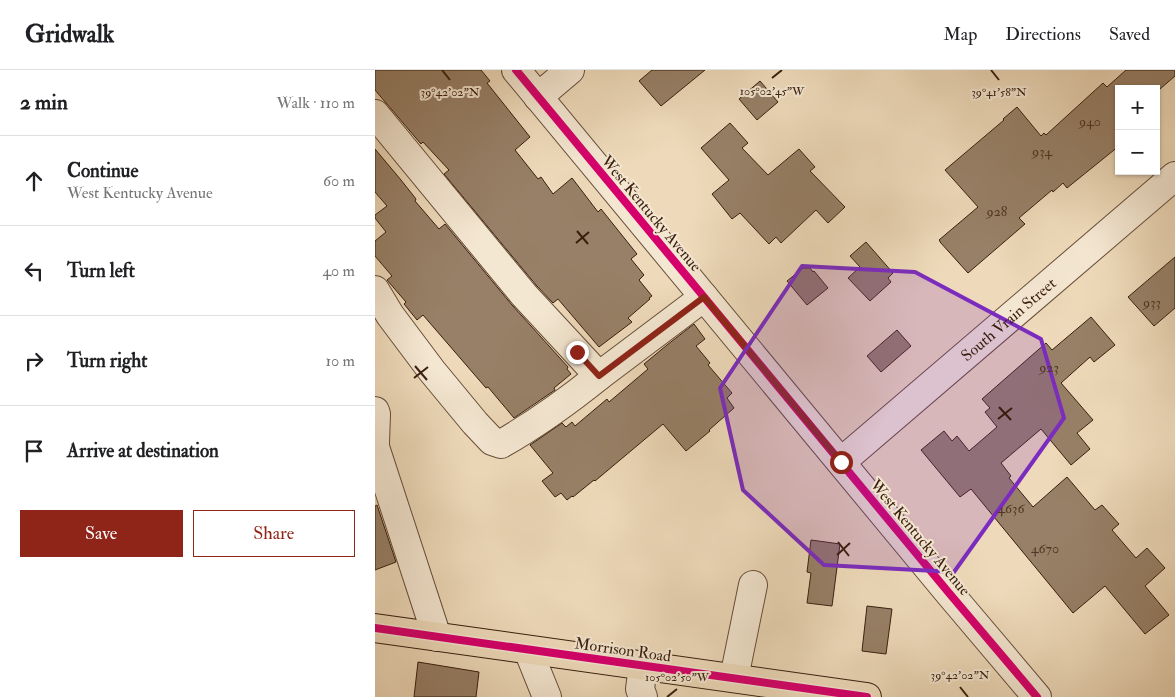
<!DOCTYPE html>
<meta charset="utf-8">
<style>
body{margin:0;font-family:"IM FELL Double Pica",serif;background:#f2f2f2;color:#202124}
.controls{position:absolute;right:15px;top:15px;display:grid;overflow:hidden;border-radius:0px;box-shadow:0 1px 4px #0004}
.controls button{width:45px;height:45px;display:grid;place-items:center;padding:0;border:0;border-bottom:1px solid #e0e0e0;background:#fff;color:#202124;font:25px sans-serif}
.stop{position:absolute;width:15px;height:15px;margin:-11px;border:4px solid #8f2418;border-radius:50%;background:#fff}
.stop.end{background:#8f2418;border-color:#fff;box-shadow:0 1px 5px #0008}
.list{margin:0;padding:0;list-style:none}
h2{display:flex;justify-content:space-between;align-items:center;height:65px;margin:0;padding:0 20px;font-size:21px}
h2 small{font-size:16px;font-weight:400;color:#757577}
.list li{display:grid;grid-template-columns:32px 1fr auto;gap:15px;align-items:center;box-sizing:border-box;height:90px;padding:0 20px;border-top:1px solid #e0e0e0}
.list b{display:block;font-size:19px;white-space:nowrap}
.list p{margin:0;font-size:16px;white-space:nowrap;color:#757577}
.list em{font-size:16px;font-style:normal;color:#757577}
.actions{display:flex;gap:10px;padding:15px 20px}
.actions a{flex:1;padding:11px 0;border:1px solid #8f2418;border-radius:0px;text-align:center;font-size:18px;color:#8f2418}
.actions .main{background:#8f2418;color:#fff}
.icon{flex:none;width:28px;height:28px;fill:none;stroke:currentColor;stroke-width:2;stroke-linecap:round;stroke-linejoin:round}
.map{position:relative;flex:none;width:800px;height:627px;overflow:hidden}
header{display:flex;align-items:center;gap:30px;box-sizing:border-box;height:70px;padding:0 25px;background:#fff;border-bottom:1px solid #e0e0e0}
header strong{font-size:24px}
nav{display:flex;gap:28px;margin-inline-start:auto;font-size:18px}
main{display:flex}
aside{flex:1;background:#fff}
.map>svg:first-child{display:block}
.building{fill:#978067;stroke:#391e0e}
.lines{fill:none;stroke-linecap:round;stroke-linejoin:round}
.minor-casing{stroke:#664d39;stroke-width:30}
.major-casing{stroke:#391e0e;stroke-width:30}
.minor{stroke:#f4e7d2;stroke-width:28}
.major{stroke:#eedaba;stroke-width:28}
.cycleway-casing{stroke:#f4e7d2;stroke-width:11}
.cycleway{stroke:#d6006c;stroke-width:8}
.route{stroke:#8f2418;stroke-width:6}
.marked{fill:#7b2cbf;fill-opacity:0.2;stroke:#7b2cbf;stroke-width:4;stroke-linejoin:round}
.ticks{fill:none;stroke:#391e0e;stroke-width:2}
.labels{text-anchor:middle;stroke-width:4;stroke-linejoin:round;paint-order:stroke}
.number-label{font-size:14px;fill:#503624}
.street-label{font-size:16px;fill:#391e0e;stroke:#f4e7d2}
.ticks-label{font-size:12px;text-anchor:middle;fill:#391e0e;stroke:#f4e7d2;stroke-width:4;stroke-linejoin:round;paint-order:stroke}
</style>
<header>
<strong>Gridwalk</strong>
<nav><a>Map</a><a>Directions</a><a>Saved</a></nav>
</header>
<main>
<aside>
<h2>2 min<small>Walk · 110 m</small></h2>
<ul class="list">
<li><svg class="icon" aria-label="ahead" viewBox="0 0 24 24"><path d="M12 20V5M6 11l6-6 6 6"/></svg><div><b>Continue</b><p>West Kentucky Avenue</p></div><em>60 m</em></li>
<li><svg class="icon" aria-label="left" viewBox="0 0 24 24"><path d="M17 20v-9H6M10 6l-5 5 5 5"/></svg><div><b>Turn left</b></div><em>40 m</em></li>
<li><svg class="icon" aria-label="right" viewBox="0 0 24 24"><path d="M7 20v-9h11M14 6l5 5-5 5"/></svg><div><b>Turn right</b></div><em>10 m</em></li>
<li><svg class="icon" aria-label="arrive" viewBox="0 0 24 24"><path d="M6 21V4h12l-3 4 3 4H6"/></svg><div><b>Arrive at destination</b></div></li>
</ul>
<div class="actions"><a class="main">Save</a><a>Share</a></div>
</aside>
<div class="map">
<svg width="800" height="627" viewBox="0 0 800 627">
<rect width="100%" height="100%" fill="#eedaba"/>
<filter id="stains"><feTurbulence type="fractalNoise" baseFrequency=".004" numOctaves="4"/><feColorMatrix values="0 0 0 0 .2 0 0 0 0 .09 0 0 0 0 .02 0 0 0 .5 -.17"/></filter>
<radialGradient id="worn" r=".72"><stop offset=".6" stop-color="#630" stop-opacity="0"/><stop offset="1" stop-color="#630" stop-opacity=".3"/></radialGradient>
<!-- building -->
<g class="building">
<polygon points="0,0 106,0 115,11 112,13 155,67 140,80 163,109 166,107 178,124 197,108 223,142 226,139 262,184 256,189 269,205 264,210 277,226 274,228 275,229 253,248 257,252 224,277 183,229 178,233 161,215 69,104 74,100 48,72 46,74 0,20"/>
<polygon points="277,0 330,0 286,36 264,11"/>
<polygon points="751,0 800,0 800,6 785,19 744,19 744,76 692,118 688,113 678,122 677,120 644,148 650,154 593,203 565,172 565,171 564,170 603,137 570,100 629,50 628,49 642,37 666,66 669,63 671,65 728,13 732,17"/>
<polygon points="385,11 403,32 382,50 364,29"/>
<polygon points="355,53 373,73 367,78 393,105 424,79 440,97 435,101 470,137 453,153 441,140 406,173 401,167 394,174 365,143 357,149 337,124 354,110 326,78"/>
<polygon points="0,79 26,110 41,129 40,131 64,159 70,154 137,235 193,297 192,299 196,304 179,318 180,320 139,348 113,317 111,318 48,245 42,250 29,234 31,232 12,210 17,206 0,186 0,171 11,162 0,148 0,145 12,136 0,122"/>
<polygon points="491,172 518,203 513,208 516,212 495,231 473,208 485,197 475,186"/>
<polygon points="800,187 800,238 779,256 753,227"/>
<polygon points="428,198 435,198 438,202 439,201 453,218 432,235 412,211"/>
<polygon points="716,247 740,275 719,292 715,287 686,313 718,350 702,363 715,379 696,395 666,359 626,393 636,406 634,408 658,437 692,407 720,440 727,435 744,454 737,460 761,488 772,478 790,498 770,516 794,545 770,564 730,516 698,543 596,419 585,427 546,380 569,361 577,371 582,366 594,381 622,357 610,342 615,338 607,329 671,273 677,280"/>
<polygon points="319,254 330,269 321,276 335,293 333,295 357,323 352,328 359,338 334,360 335,361 311,381 288,354 220,411 219,410 198,427 197,426 192,430 186,423 180,427 167,411 178,403 155,375 187,353 191,357 197,352 200,356 232,329 234,332 273,299 269,294 292,275"/>
<polygon points="522,260 536,276 506,302 492,286"/>
<polygon points="2,435 21,492 0,500 0,436"/>
<polygon points="436,470 465,474 457,536 432,533 436,503 432,502"/>
<polygon points="492,536 517,539 511,584 487,581"/>
<polygon points="43,592 104,602 101,627 39,627"/>
</g>
<g class="lines">
<!-- minor casing -->
<g class="minor-casing">
<g id="minor">
<polyline points="141,0 574,523 662,627"/>
<polyline points="163,27 195,0"/>
<polyline points="0,44 149,225 224,306 329,227"/>
<path d="M0,220L15,245L57,301L100,353L117,371L126,374C161,354 193,331 224,306"/>
<polyline points="0,341 1,344 0,373"/>
<polyline points="0,377 62,567"/>
<path id="s1" d="M466,392L800,106"/>
<polyline points="153,580 172,627"/>
<polyline points="359,608 378,515"/>
<polyline points="268,627 265,619 268,596"/>
</g>
</g>
<!-- major casing -->
<g class="major-casing">
<polyline id="major" points="0,558 492,627"/>
</g>
<!-- minor -->
<use href="#minor" class="minor"/>
<!-- major -->
<use href="#major" class="major"/>
<!-- cycleway casing -->
<g class="cycleway-casing">
<g id="cycleway">
<polyline points="141,0 574,523 662,627"/>
<polyline points="0,558 492,627"/>
</g>
</g>
<!-- cycleway -->
<use href="#cycleway" class="cycleway"/>
</g>
<g class="lines">
<!-- route -->
<polyline class="route" points="202,282 224,306 329,227 466,392"/>
</g>
<!-- marked area -->
<path class="marked" d="M427,196L540,202L666,269L689,348L579,502L449,495L368,420L345,318Z"/>
<!-- ticks -->
<path class="ticks" d="M67,0L75,10M616,0L624,10M397,8L407,0M202,161L213,174M201,173L214,162M40,296L52,310M39,308L53,297M624,337L636,350M623,349L637,338M463,472L474,486M462,485L475,473M585,617L593,627M292,627L302,619"/>
<g class="labels">
<!-- number labels -->
<g class="number-label">
<text x="715" y="56">940</text>
<text x="667" y="86">934</text>
<text x="622" y="146">928</text>
<text x="777" y="237">933</text>
<text x="674" y="302">923</text>
<text x="636" y="443">4636</text>
<text x="670" y="483">4670</text>
</g>
<!-- street labels -->
<g class="street-label">
<text transform="translate(277 143) rotate(50)" y="6">West Kentucky Avenue</text>
<text dy="6" stroke="none"><textPath href="#s1" startOffset="220">South Vrain Street</textPath></text>
<text transform="translate(546 467) rotate(50)" y="6">West Kentucky Avenue</text>
<text transform="translate(248 579) rotate(8)" y="6">Morrison Road</text>
</g>
</g>
<g class="ticks-label">
<text x="397" y="25">105°02'45"W</text>
<text x="75" y="26">39°42'02"N</text>
<text x="624" y="26">39°41'58"N</text>
<text x="585" y="609">39°42'02"N</text>
<text x="302" y="611">105°02'50"W</text>
</g>
<rect width="100%" height="100%" filter="url(#stains)"/>
<rect width="100%" height="100%" fill="url(#worn)"/>
</svg>
<div class="controls">
<button>+</button>
<button>−</button>
</div>
<div class="stop" style="left:466px;top:392px"></div>
<div class="stop end" style="left:202px;top:282px"></div>
</div>
</main>
